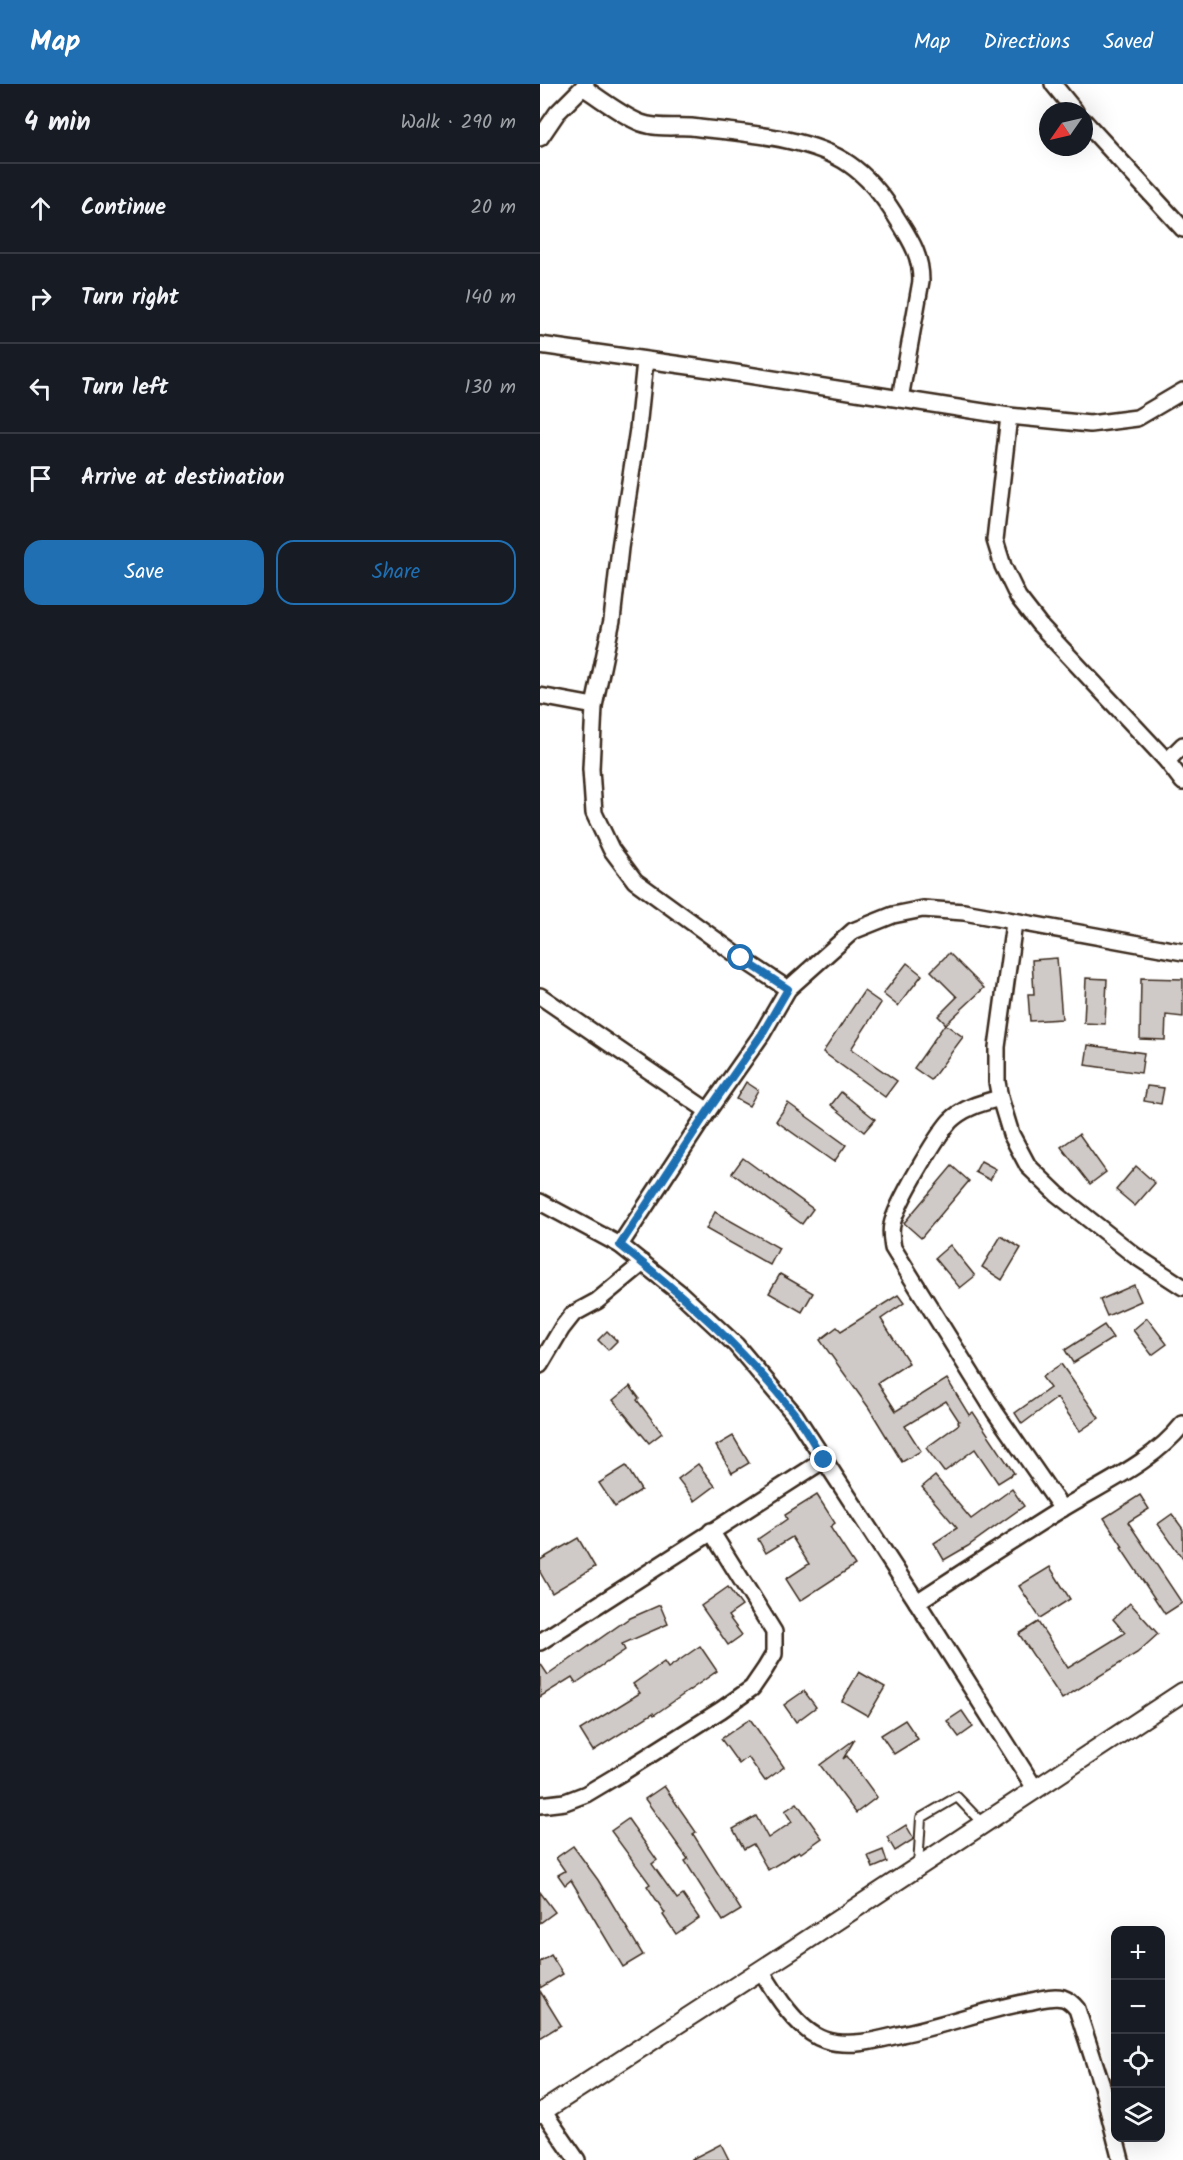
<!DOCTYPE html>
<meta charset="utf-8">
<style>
body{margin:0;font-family:Kalam,sans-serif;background:#20242c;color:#f1f3f6}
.controls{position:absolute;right:18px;bottom:18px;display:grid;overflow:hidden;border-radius:12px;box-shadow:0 6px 24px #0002}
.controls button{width:54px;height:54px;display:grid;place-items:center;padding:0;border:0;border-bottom:2px solid #363941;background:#171b24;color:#f1f3f6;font:30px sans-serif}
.compass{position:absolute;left:499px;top:18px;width:54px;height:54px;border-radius:50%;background:#171b24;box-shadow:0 6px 24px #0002;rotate:236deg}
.stop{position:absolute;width:18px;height:18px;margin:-14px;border:4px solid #1f6fb2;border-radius:50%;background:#fff}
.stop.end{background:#1f6fb2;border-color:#fff;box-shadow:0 2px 6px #0008}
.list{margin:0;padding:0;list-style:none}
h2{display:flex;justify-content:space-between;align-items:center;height:78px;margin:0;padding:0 24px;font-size:26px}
h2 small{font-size:20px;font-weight:400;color:#9ea1a6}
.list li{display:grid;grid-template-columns:39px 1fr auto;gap:18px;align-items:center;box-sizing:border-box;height:90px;padding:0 24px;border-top:2px solid #363941}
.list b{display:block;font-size:22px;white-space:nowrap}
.list em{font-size:20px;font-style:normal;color:#9ea1a6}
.actions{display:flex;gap:12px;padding:18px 24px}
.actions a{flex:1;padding:14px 0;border:2px solid #1f6fb2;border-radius:18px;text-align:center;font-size:21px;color:#1f6fb2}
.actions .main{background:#1f6fb2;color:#fff}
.icon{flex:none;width:33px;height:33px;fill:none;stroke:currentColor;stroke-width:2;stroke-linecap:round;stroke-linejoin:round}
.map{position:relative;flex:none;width:643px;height:2076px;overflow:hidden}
header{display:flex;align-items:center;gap:36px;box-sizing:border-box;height:84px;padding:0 30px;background:#1f6fb2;color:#fff}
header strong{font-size:28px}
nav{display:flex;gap:33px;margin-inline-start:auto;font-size:21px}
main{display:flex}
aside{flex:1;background:#171b24}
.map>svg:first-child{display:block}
.building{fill:#cfcac7;stroke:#3b2a1e;stroke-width:1.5}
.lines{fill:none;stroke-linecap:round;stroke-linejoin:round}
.service-casing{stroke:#3b2a1e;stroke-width:12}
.minor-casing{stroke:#3b2a1e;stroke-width:20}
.tertiary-casing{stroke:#3b2a1e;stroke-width:22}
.service{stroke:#fff;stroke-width:8}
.minor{stroke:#fff;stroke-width:15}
.tertiary{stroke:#fff;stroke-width:18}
.route{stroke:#1f6fb2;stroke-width:8}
</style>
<header>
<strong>Map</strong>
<nav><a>Map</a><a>Directions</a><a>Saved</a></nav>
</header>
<main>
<aside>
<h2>4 min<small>Walk · 290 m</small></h2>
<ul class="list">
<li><svg class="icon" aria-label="ahead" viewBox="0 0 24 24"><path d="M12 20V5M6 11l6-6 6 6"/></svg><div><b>Continue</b></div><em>20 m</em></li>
<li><svg class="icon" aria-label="right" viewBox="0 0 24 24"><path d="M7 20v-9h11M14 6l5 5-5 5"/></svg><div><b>Turn right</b></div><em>140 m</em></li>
<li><svg class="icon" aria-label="left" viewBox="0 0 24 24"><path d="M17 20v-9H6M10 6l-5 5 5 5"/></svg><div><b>Turn left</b></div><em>130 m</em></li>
<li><svg class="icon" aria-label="arrive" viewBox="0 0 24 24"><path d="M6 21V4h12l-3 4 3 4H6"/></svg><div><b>Arrive at destination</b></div></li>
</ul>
<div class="actions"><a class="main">Save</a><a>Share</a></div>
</aside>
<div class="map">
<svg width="643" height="2076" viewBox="0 0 643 2076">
<rect width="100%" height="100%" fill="#fff"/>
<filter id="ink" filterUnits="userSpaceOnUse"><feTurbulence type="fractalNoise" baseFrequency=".0167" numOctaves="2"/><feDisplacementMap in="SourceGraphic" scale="12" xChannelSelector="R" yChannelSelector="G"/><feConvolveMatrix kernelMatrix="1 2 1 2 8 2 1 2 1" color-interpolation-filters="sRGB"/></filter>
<g filter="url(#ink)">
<!-- building -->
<g class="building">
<polygon points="409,869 444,904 406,940 398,932 417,913 391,887"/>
<polygon points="517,874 522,935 490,937 488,910 494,910 492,876"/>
<polygon points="367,879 382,891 358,922 343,910"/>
<polygon points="546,894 567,895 565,940 544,939"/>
<polygon points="601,894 643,895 643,933 626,931 625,956 600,955"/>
<polygon points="324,907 341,919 311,965 357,997 345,1013 283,968"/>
<polygon points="405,940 423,953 391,996 374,984"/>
<polygon points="548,961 604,969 601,989 545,981"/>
<polygon points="206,998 218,1006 209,1022 196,1015"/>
<polygon points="607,1002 624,1004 621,1020 604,1017"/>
<polygon points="301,1008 335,1035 324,1048 291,1021"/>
<polygon points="248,1019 306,1061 294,1078 236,1037"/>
<polygon points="539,1050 566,1088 550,1100 521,1063"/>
<polygon points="203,1074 273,1125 262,1140 192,1089"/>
<polygon points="441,1077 456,1085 450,1096 435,1088"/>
<polygon points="412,1082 429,1097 381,1154 364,1139"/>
<polygon points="596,1082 615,1099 595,1122 576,1106"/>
<polygon points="175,1128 239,1164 230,1181 166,1145"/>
<polygon points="461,1152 481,1164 462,1196 442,1183"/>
<polygon points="410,1161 435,1192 420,1204 395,1174"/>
<polygon points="240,1190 273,1209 262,1228 229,1209"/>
<polygon points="594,1201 601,1217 567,1232 560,1216"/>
<polygon points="358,1211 364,1219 341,1235 369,1279 338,1299 356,1327 407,1295 429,1331 433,1328 474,1389 458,1399 435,1365 404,1388 386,1364 419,1340 418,1338 419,1337 406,1317 365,1342 381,1367 362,1378 329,1324 280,1256 297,1243 301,1247"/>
<polygon points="607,1234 627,1260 612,1271 593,1246"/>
<polygon points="564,1241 573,1254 533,1279 525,1266"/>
<polygon points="67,1247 77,1257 68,1266 58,1256"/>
<polygon points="521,1280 559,1334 540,1347 517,1314 482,1340 475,1329 510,1304 502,1293"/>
<polygon points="90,1302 99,1314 97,1316 122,1349 109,1359 73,1316"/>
<polygon points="193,1352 209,1379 192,1389 176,1362"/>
<polygon points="158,1380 175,1402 155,1417 138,1395"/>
<polygon points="86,1382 101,1406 75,1423 59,1399"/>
<polygon points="395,1392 431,1435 472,1405 484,1422 428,1462 404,1476 394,1459 417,1444 382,1403"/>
<polygon points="277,1411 295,1439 290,1443 315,1481 260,1517 246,1495 269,1480 252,1453 226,1469 218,1455 247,1435 245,1431"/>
<polygon points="600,1411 609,1425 588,1438 642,1519 625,1530 581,1464 583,1463 564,1434"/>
<polygon points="632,1430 643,1445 643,1475 618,1440"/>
<polygon points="38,1454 55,1483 12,1509 0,1488 0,1476"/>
<polygon points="510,1483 530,1515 500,1534 479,1502"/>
<polygon points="188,1503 202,1522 188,1532 202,1551 188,1561 161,1522"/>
<polygon points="590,1519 618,1550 597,1569 522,1615 479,1550 498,1538 528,1584 585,1549 573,1535"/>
<polygon points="120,1521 128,1540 82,1560 85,1566 36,1599 32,1593 0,1613 0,1579 8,1591 88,1535"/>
<polygon points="160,1562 177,1587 114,1631 113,1629 53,1667 40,1646 100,1609 93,1600 124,1578 128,1584"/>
<polygon points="319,1588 345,1603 328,1632 302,1617"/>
<polygon points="264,1607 276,1623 256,1638 244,1621"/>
<polygon points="422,1627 433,1643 419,1653 407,1637"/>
<polygon points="210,1635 244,1683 225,1697 208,1673 199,1680 181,1655"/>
<polygon points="365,1636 378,1655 354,1670 341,1651"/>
<polygon points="315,1655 303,1675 307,1672 337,1713 316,1729 280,1681"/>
<polygon points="124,1702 156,1748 153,1750 201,1826 183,1837 145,1777 148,1775 105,1715"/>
<polygon points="257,1719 282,1754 261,1769 259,1767 228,1786 213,1760 204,1765 193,1745 216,1732 228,1754 252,1738 245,1727"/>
<polygon points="88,1735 117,1776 112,1780 137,1815 143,1811 159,1834 136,1850 123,1831 125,1829 107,1802 110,1800 71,1747"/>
<polygon points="366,1741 374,1755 355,1767 347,1753"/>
<polygon points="33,1762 58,1796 103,1871 83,1883 31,1796 25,1801 18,1791 25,1787 16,1774"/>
<polygon points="343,1766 347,1778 333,1784 328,1772"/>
<polygon points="0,1808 15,1828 0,1839"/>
<polygon points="11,1871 23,1890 0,1904 0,1878"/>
<polygon points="0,1907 21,1941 0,1954"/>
<polygon points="181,2060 189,2076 150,2076"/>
</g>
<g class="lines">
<!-- service casing -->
<g class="service-casing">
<polyline id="service" points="378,1782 381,1734 417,1713 442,1739"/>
</g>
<!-- minor casing -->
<g class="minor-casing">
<g id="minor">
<polyline points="513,0 535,27"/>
<path d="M43,3C59,14 84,33 101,39C117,45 135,42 151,43C199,49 269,52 309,80C328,93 343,112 355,131C369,154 381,169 381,197L360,315"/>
<polyline points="544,37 643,145"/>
<polyline points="0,54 17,29 46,0"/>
<polyline points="0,261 170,285 469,332 550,340 597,334 643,307"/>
<polyline points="105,277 98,345 80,464 72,536 54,622 51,685 54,729 71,765 95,797 201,874 248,905"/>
<polyline points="469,332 455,456 463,482 478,513 499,540 627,677 643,698"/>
<polyline points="0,612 54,622"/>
<polyline points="627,677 643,661"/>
<polyline points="474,839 457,963 457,998 460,1014 471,1050 488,1082 517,1110 594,1171 643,1203"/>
<polyline points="0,912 168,1027"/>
<path d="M460,1014C442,1019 424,1023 410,1037C396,1053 355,1122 352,1141C350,1148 352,1157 353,1164L455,1328L522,1425"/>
<polyline points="0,1118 80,1161 140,1209 196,1261 255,1331 377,1518 496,1706"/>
<polyline points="80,1161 168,1027 222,950 248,905 313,847 353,831 383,825 424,828 643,868"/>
<polyline points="0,1281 22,1244 33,1230 57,1217 103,1179"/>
<path d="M377,1518C425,1487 472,1456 520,1426C562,1400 612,1379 643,1340"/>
<polyline points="0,1558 284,1376"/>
<polyline points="0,1721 25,1718 46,1710 83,1688 181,1626 212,1604 225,1585 234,1570 234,1548 171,1447"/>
<path d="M221,1886C235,1910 258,1947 285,1956C310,1964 338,1956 362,1950C404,1941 445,1926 487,1918C498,1916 512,1911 523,1914C529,1916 533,1920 537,1925L562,2002L581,2076"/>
<polyline points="3,2027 37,2076"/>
</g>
</g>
<!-- tertiary casing -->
<g class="tertiary-casing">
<polyline id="tertiary" points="0,2029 252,1866 643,1608"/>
</g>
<!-- service -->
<use href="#service" class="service"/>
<!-- minor -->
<use href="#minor" class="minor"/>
<!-- tertiary -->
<use href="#tertiary" class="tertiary"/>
</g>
</g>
<g class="lines" filter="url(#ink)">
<!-- route -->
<path class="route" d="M201,874L248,905L222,950L168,1027L80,1161C144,1212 204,1265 254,1329C265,1344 274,1360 284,1376"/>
</g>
</svg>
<div class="controls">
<button>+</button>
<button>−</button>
<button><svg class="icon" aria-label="locate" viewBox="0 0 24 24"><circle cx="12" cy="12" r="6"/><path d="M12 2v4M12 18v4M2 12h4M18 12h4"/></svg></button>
<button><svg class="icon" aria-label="layers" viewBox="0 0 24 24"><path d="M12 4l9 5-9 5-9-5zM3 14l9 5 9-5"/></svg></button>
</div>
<svg class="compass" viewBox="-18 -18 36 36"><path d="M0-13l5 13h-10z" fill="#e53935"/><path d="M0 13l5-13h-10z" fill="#9ea1a6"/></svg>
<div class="stop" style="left:201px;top:874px"></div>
<div class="stop end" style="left:284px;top:1376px"></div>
</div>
</main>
